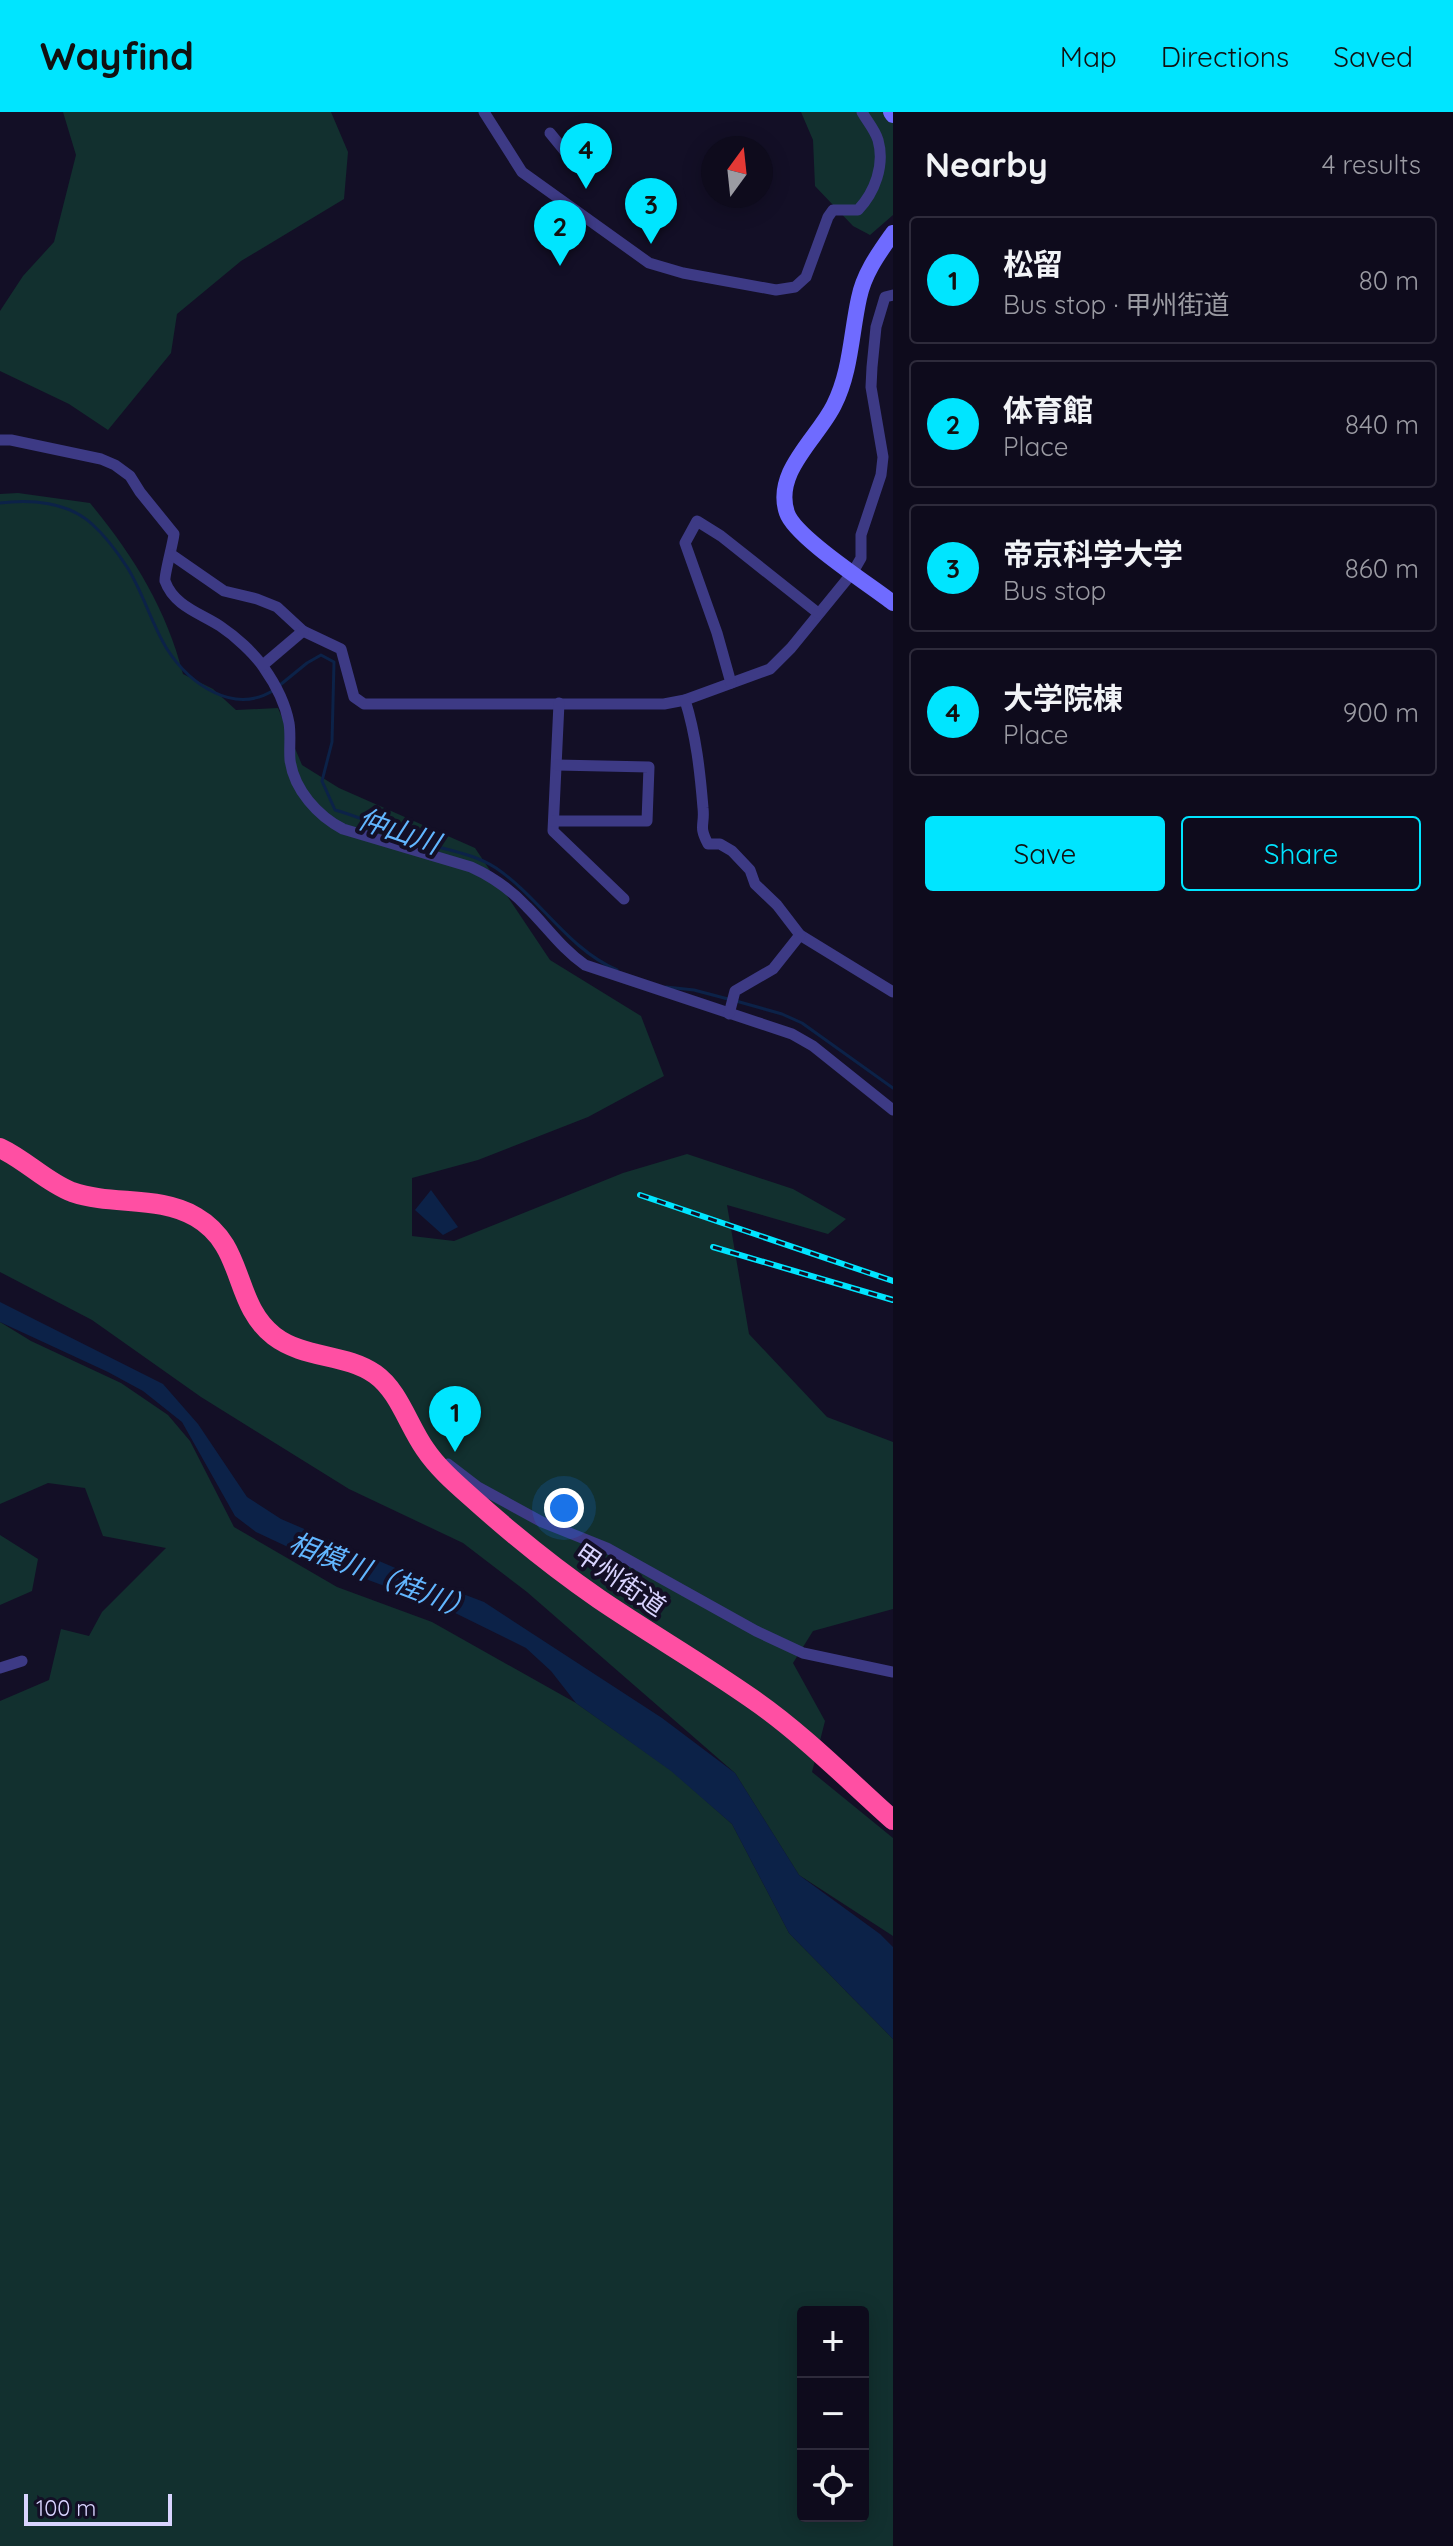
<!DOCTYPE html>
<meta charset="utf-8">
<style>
body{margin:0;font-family:Quicksand,"Noto Sans JP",sans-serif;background:#171425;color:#f1f3f6}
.controls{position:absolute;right:24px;bottom:24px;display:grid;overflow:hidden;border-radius:8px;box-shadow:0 4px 20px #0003}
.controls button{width:72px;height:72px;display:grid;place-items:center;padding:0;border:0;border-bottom:2px solid #2e2b3b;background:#0e0b1c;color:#f1f3f6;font:40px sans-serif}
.compass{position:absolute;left:701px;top:24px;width:72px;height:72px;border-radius:50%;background:#0e0b1c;box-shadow:0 4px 20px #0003;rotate:15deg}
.scale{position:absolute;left:24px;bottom:20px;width:148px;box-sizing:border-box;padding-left:8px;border:4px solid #d9d4ff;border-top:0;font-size:22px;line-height:28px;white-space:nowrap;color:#d9d4ff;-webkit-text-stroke:6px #130f26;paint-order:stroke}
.you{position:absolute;left:564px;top:1396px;width:28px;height:28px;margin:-20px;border:6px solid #fff;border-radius:50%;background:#1a73e8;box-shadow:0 0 0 12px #1a73e833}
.badge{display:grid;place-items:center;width:52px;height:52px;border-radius:50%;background:#00e5ff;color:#111;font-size:26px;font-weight:700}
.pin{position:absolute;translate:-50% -66px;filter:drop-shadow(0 2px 4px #0008)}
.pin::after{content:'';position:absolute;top:42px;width:28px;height:24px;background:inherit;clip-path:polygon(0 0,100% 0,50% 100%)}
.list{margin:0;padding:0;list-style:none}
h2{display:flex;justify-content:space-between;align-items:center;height:104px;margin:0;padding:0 32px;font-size:34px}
h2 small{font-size:26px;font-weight:400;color:#9b9ba3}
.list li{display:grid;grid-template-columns:52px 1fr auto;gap:24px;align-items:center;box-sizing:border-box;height:128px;margin:0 16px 16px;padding:0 16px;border:2px solid #2e2b3b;border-radius:8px}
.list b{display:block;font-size:30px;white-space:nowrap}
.list p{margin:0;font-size:26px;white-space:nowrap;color:#9b9ba3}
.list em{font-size:26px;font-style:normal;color:#9b9ba3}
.actions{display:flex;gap:16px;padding:24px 32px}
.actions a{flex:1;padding:18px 0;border:2px solid #00e5ff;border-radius:8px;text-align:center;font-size:28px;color:#00e5ff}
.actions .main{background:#00e5ff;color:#111}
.icon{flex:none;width:44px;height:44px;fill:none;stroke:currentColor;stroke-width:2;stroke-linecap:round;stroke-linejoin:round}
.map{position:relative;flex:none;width:893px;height:2434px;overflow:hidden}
header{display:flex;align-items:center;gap:48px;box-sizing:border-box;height:112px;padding:0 40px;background:#00e5ff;color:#111}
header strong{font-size:38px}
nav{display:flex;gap:44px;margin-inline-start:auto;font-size:28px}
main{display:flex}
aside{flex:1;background:#0e0b1c}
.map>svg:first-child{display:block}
.green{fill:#12302f;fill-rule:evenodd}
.water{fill:#0c2248}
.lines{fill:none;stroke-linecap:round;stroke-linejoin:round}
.stream{stroke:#0c2248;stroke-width:3}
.street{stroke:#3d3a85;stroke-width:11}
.secondary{stroke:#6f6bff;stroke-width:16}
.highway{stroke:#ff4fa3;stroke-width:20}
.rail-casing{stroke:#00e5ff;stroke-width:6}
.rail{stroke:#130f26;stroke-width:3;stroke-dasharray:9;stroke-linecap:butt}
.labels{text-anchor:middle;stroke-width:8;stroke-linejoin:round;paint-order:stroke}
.street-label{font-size:26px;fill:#d9d4ff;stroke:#130f26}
.water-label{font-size:28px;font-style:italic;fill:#62b6ff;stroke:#130f26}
</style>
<header>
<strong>Wayfind</strong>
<nav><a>Map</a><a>Directions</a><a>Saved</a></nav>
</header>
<main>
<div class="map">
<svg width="893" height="2434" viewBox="0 0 893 2434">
<rect width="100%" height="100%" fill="#130f26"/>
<!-- green -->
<g class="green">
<polygon points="63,0 331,0 348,40 344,87 241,149 177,202 171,241 108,318 69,292 0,259 0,199 23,164 54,130 76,43"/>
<polygon points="801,0 893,0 893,103 870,123 853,114 815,74 813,28"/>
<path d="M18,381L90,391C133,443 166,496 183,562L213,577L236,598L278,596L302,653L339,676L475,736L550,848L641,904L664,964L588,1005L478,1048L412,1066V1124L454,1129L623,1061L687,1042L793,1077L846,1107L828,1122L727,1093L749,1222L827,1305L893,1330V1497L813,1519L793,1551L825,1609L812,1660L893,1726V1824L799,1763L735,1661L527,1480L463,1431L349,1377L201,1285L92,1208L0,1160V382Z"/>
<path d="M0,1210L31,1229L121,1271L168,1303L190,1329L234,1415L337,1475L432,1510L576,1591L672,1659L732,1712L789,1821L893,1927V2434H0V1589L49,1568L61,1517L89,1524L102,1500L166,1436L103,1424L85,1376L48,1371L0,1392ZM803,2200H863V2404H803Z"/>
<polygon points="0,1423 38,1447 32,1479 0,1493"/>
</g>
<!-- water -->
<g class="water">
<polygon points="431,1078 458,1115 443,1123 415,1098"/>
<polygon points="0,1190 163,1272 198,1312 247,1385 281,1407 400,1458 484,1490 662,1606 735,1661 799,1763 880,1822 893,1835 893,1927 789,1821 732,1712 671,1659 576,1591 551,1559 526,1536 449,1498 320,1450 256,1420 235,1404 182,1310 143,1279 108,1260 0,1210"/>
</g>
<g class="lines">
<!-- stream -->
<g class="stream">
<path d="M0,391C31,387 68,390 92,412C104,423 118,441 127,455C143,480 151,511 167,537C189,571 233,604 274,578"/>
<path d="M280,573L307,551L321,543L334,550L332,630L322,669L335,698C363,706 388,717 415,728C442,738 472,740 496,756C539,785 568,837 617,858"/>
<polyline points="666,875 694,878 728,887"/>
<polyline points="736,889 782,902 802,911 893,976"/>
</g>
<!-- street -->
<g class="street">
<path d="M484,0L522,60L649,151L683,161L776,178L795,175L806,165L828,105L833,98H858C875,80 885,53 878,28C875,18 867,9 862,0"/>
<polyline points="550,21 577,54"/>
<path d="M0,328H11L101,347L115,353L130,364L140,380L174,422C173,432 164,463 165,469C174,494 200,501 220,514C235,524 254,541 264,556C276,573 285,590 289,611C291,623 289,636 290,648C294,678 318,704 343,717L471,755C493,765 511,778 527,795C547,815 562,837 585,853L792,922L813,934L893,998"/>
<polyline points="172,443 224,479 257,487 277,495 303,519 341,537 354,585 364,592 664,592 685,588 770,557 791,536 853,460 861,446 861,423 881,363 883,345 871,275 872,255 876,215 885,185 893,183"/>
<polyline points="263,553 303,519"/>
<polyline points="731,571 717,521 685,431 697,409 721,424 818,501"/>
<path d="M685,588C696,623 700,659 703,696C705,714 698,713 708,732H720L732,739L750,758L755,772L777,793L800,823L893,880"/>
<polyline points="559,591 553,719 624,787"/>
<polyline points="554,709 647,709 649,655 557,653"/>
<polyline points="729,902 735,879 773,857 800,823"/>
<polyline points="448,1352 478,1375 542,1410 607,1436 756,1519 803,1541 893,1560"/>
<polyline points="0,1556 22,1549"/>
</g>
<!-- secondary -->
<g class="secondary">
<polyline points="891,0 893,3"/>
<path d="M893,121C879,141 864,161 859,186C851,222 851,259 834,293C818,326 773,360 787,401C795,425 870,473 893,491"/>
</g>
<!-- highway -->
<path class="highway" d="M0,1036C26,1048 46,1070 72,1080C112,1094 159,1083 196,1105C246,1134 232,1191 274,1224C304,1247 345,1241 375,1262C399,1279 408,1313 425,1337C437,1355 454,1370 471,1385C511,1421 554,1456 599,1487C649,1521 701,1551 751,1586C802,1621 847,1667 893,1708"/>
<!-- rail casing -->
<g class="rail-casing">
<g id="rail">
<polyline points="640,1083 893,1169"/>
<polyline points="713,1135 893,1188"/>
</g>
</g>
<!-- rail -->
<use href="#rail" class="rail"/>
</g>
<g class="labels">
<!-- street labels -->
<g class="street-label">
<text transform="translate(620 1468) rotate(35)" y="9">甲州街道</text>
</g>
<!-- water labels -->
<g class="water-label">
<text transform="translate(399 719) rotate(19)" y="10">仲山川</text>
<text transform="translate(382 1464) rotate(21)" y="10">相模川（桂川）</text>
</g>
</g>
</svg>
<div class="controls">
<button>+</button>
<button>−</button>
<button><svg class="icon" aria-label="locate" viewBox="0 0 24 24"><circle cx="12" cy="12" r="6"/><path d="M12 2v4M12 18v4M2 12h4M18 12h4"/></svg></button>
</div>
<svg class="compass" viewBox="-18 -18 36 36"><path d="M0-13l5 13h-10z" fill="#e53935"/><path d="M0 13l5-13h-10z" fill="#9b9ba3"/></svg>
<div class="scale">100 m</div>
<div class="you"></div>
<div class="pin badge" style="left:455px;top:1340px">1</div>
<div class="pin badge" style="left:560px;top:154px">2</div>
<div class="pin badge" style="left:651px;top:132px">3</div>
<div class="pin badge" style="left:586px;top:77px">4</div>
</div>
<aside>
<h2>Nearby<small>4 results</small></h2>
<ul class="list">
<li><span class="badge">1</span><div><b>松留</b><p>Bus stop · 甲州街道</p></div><em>80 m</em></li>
<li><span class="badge">2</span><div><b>体育館</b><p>Place</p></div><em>840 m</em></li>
<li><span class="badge">3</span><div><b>帝京科学大学</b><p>Bus stop</p></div><em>860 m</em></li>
<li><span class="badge">4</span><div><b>大学院棟</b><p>Place</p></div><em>900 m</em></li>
</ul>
<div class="actions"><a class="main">Save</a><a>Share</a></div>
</aside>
</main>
